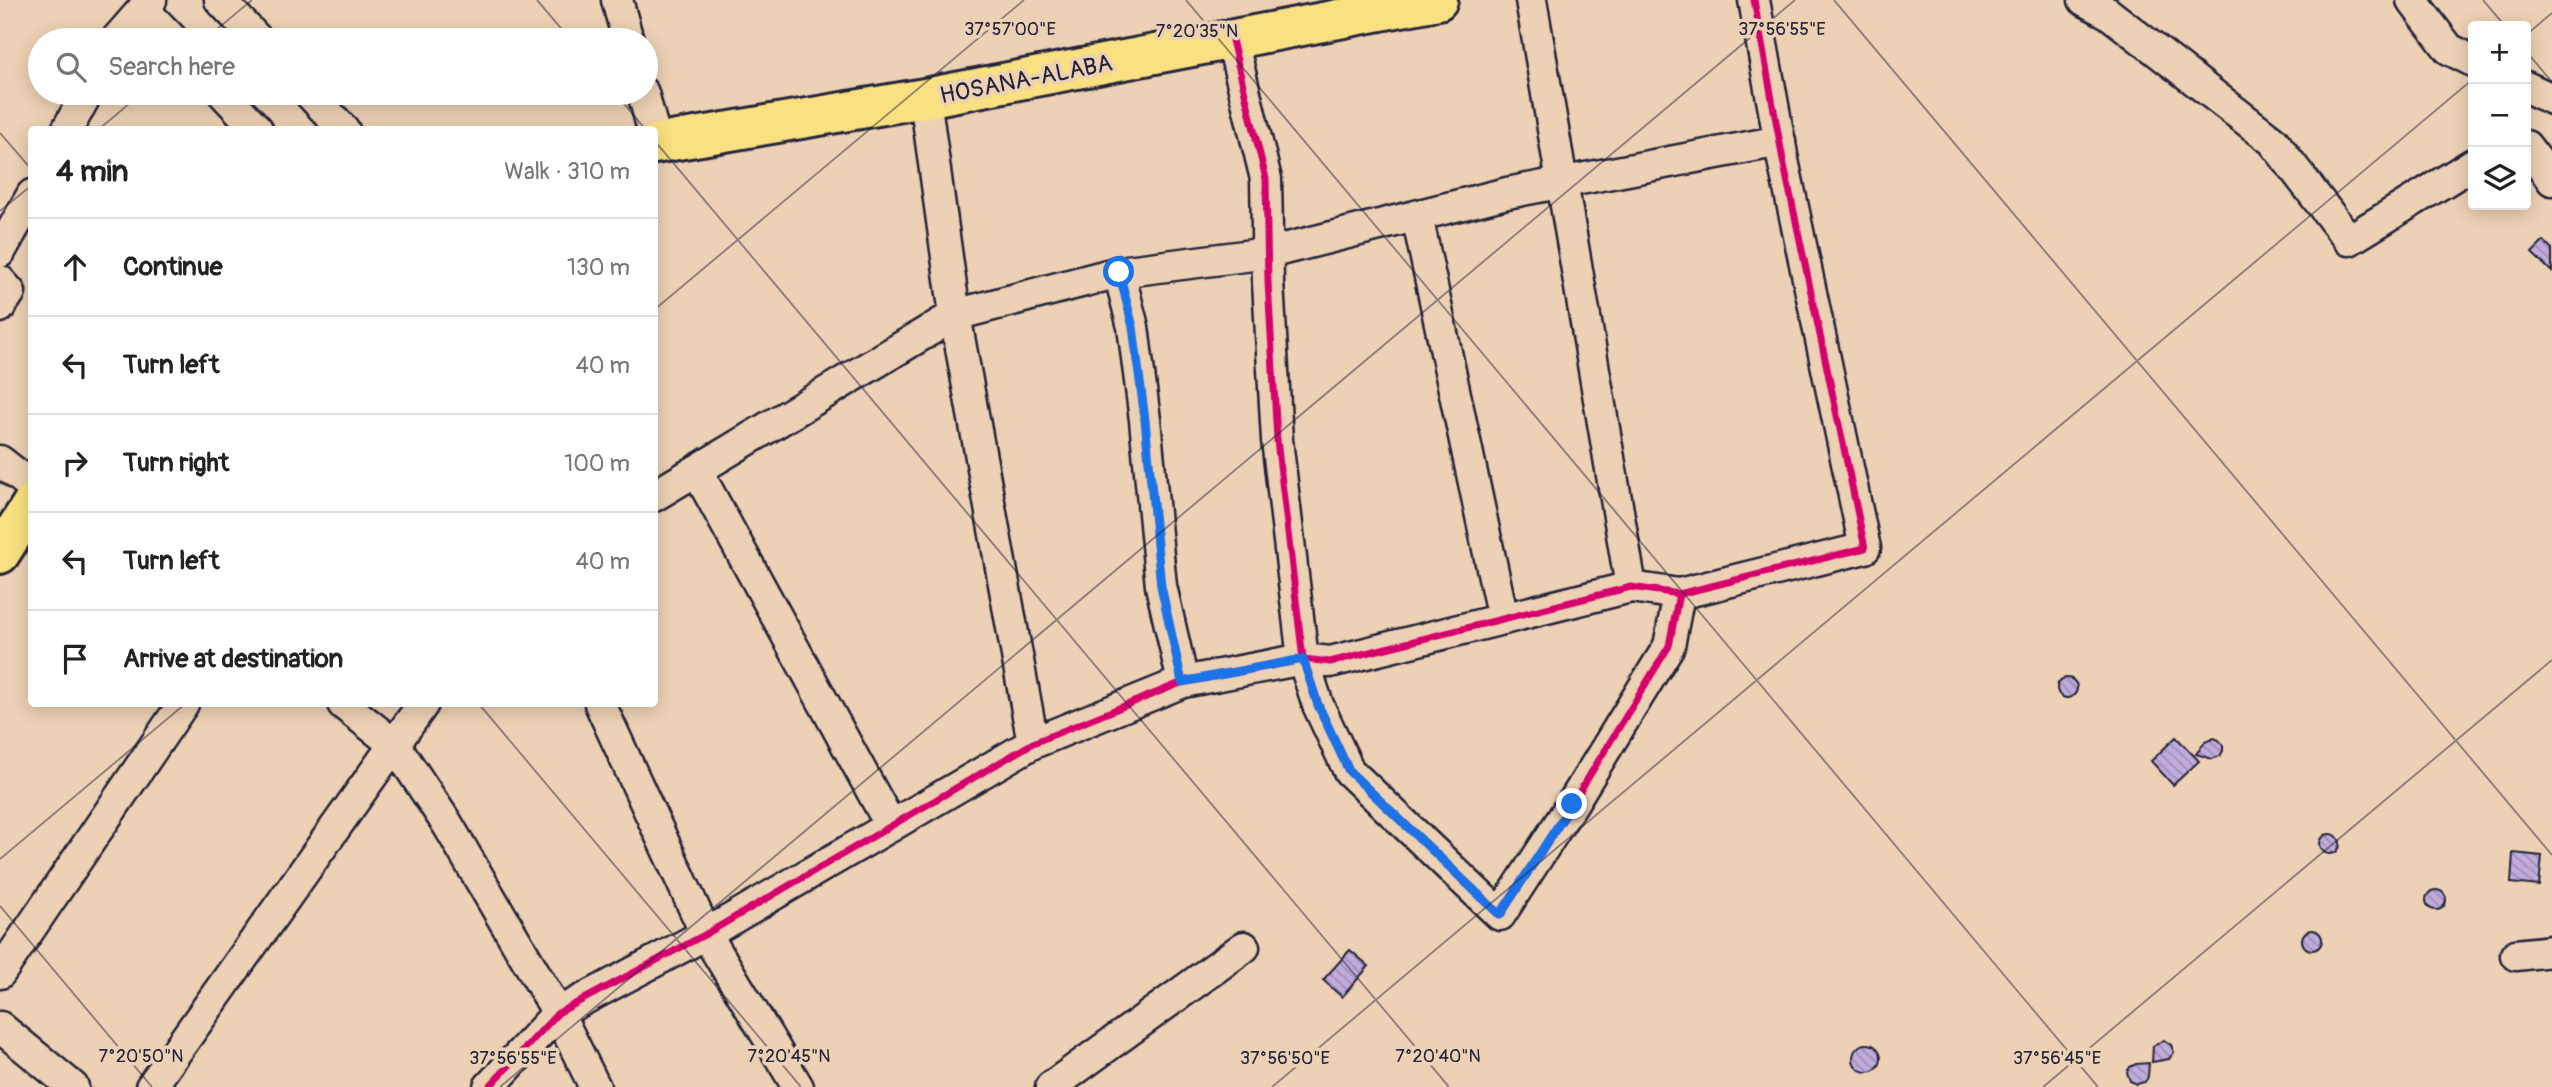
<!DOCTYPE html>
<meta charset="utf-8">
<style>
body{margin:0;font-family:Pangolin,sans-serif;background:#f2f2f2;color:#222}
.controls{position:absolute;right:21px;top:21px;display:grid;overflow:hidden;border-radius:7px;box-shadow:0 4px 18px #0003}
.controls button{width:63px;height:63px;display:grid;place-items:center;padding:0;border:0;border-bottom:2px solid #e0e0e0;background:#fff;color:#222;font:35px sans-serif}
.stop{position:absolute;width:21px;height:21px;margin:-16px;border:5px solid #1a73e8;border-radius:50%;background:#fff}
.stop.end{background:#1a73e8;border-color:#fff;box-shadow:0 2px 7px #0008}
.list{margin:0;padding:0;list-style:none}
h2{display:flex;justify-content:space-between;align-items:center;height:91px;margin:0;padding:0 28px;font-size:30px}
h2 small{font-size:23px;font-weight:400;color:#767676}
.list li{display:grid;grid-template-columns:46px 1fr auto;gap:21px;align-items:center;box-sizing:border-box;height:98px;padding:0 28px;border-top:2px solid #e0e0e0}
.list b{display:block;font-size:26px;white-space:nowrap}
.list em{font-size:23px;font-style:normal;color:#767676}
.icon{flex:none;width:38px;height:38px;fill:none;stroke:currentColor;stroke-width:2;stroke-linecap:round;stroke-linejoin:round}
.map{position:relative;flex:none;width:2552px;height:1087px;overflow:hidden}
.search{position:absolute;background:#fff;box-shadow:0 4px 18px #0003;left:28px;top:28px;width:630px;height:77px;display:flex;align-items:center;gap:18px;box-sizing:border-box;padding:0 24px;border-radius:38px;color:#767676;font-size:26px}
.panel{position:absolute;background:#fff;box-shadow:0 4px 18px #0003;left:28px;top:126px;width:630px;height:581px;border-radius:7px}
.map>svg:first-child{display:block}
.building{fill:url(#building-back-hatch);stroke:#22223b;stroke-width:2}
.lines{fill:none;stroke-linecap:round;stroke-linejoin:round}
.minor-casing{stroke:#22223b;stroke-width:35}
.major-casing{stroke:#22223b;stroke-width:44}
.minor{stroke:#edd1b4;stroke-width:30}
.major{stroke:#f9e181;stroke-width:38}
.cycleway-casing{stroke:#edd1b4;stroke-width:11}
.cycleway{stroke:#d6006c;stroke-width:7}
.route{stroke:#1a73e8;stroke-width:9}
.ticks{fill:none;stroke:#22223b;stroke-width:2;stroke-opacity:0.45}
.labels{text-anchor:middle;stroke-width:7;stroke-linejoin:round;paint-order:stroke}
.street-label{font-size:24px;fill:#22223b;stroke:#edd1b4}
.ticks-label{font-size:18px;text-anchor:middle;fill:#22223b;stroke:#edd1b4;stroke-width:7;stroke-linejoin:round;paint-order:stroke}
</style>
<div class="map">
<svg width="2552" height="1087" viewBox="0 0 2552 1087">
<defs>
<pattern id="building-back-hatch" width="6" height="6" patternUnits="userSpaceOnUse" patternTransform="scale(1.75)"><rect width="6" height="6" fill="#c0acdc"/><path d="M-1 5l2 2M0 0l6 6M5-1l2 2" fill="none" stroke="#9c8cb4"/></pattern>
</defs>
<rect width="100%" height="100%" fill="#edd1b4"/>
<filter id="ink" filterUnits="userSpaceOnUse"><feTurbulence type="fractalNoise" baseFrequency=".0143" numOctaves="2"/><feDisplacementMap in="SourceGraphic" scale="14" xChannelSelector="R" yChannelSelector="G"/><feConvolveMatrix kernelMatrix="1 2 1 2 8 2 1 2 1" color-interpolation-filters="sRGB"/></filter>
<g filter="url(#ink)">
<!-- building -->
<g class="building">
<polygon points="2544,241 2552,249 2552,272 2532,253"/>
<circle cx="2067" cy="688" r="10"/>
<polygon points="2176,737 2199,761 2173,785 2151,761"/>
<polygon points="2214,738 2219,740 2223,746 2223,751 2220,756 2212,759 2196,754 2205,742"/>
<circle cx="2330" cy="844" r="10"/>
<polygon points="2513,853 2542,856 2539,886 2511,883"/>
<circle cx="2436" cy="900" r="10"/>
<circle cx="2312" cy="940" r="10"/>
<polygon points="1350,950 1369,966 1342,997 1323,980"/>
<polygon points="2164,1040 2171,1045 2174,1052 2169,1059 2152,1062 2153,1046"/>
<circle cx="1867" cy="1058" r="14"/>
<polygon points="2149,1063 2148,1077 2145,1082 2137,1084 2130,1081 2127,1072 2130,1067 2136,1064"/>
</g>
<g class="lines">
<!-- minor casing -->
<g class="minor-casing">
<g id="minor">
<polyline points="220,0 258,40"/>
<polyline points="617,0 628,40"/>
<polyline points="1531,0 1631,587"/>
<polyline points="2084,0 2108,13 2273,141 2349,240 2473,164"/>
<polyline points="2412,0 2449,49 2473,61"/>
<polyline points="143,9 173,40"/>
<polyline points="116,40 151,0"/>
<polyline points="1232,40 1266,179 1268,282 1277,440 1303,659 1318,705 1349,771 1500,915 1572,804 1669,646 1679,594"/>
<polyline points="2526,87 2552,99"/>
<polyline points="223,93 257,129"/>
<polyline points="309,93 344,130"/>
<polyline points="643,93 653,130"/>
<polyline points="925,98 955,315 1033,743"/>
<polyline points="67,130 87,93"/>
<polyline points="2526,146 2552,180"/>
<polyline points="1417,216 1503,619"/>
<polyline points="0,252 32,195"/>
<polyline points="1119,272 1133,327 1145,420 1161,586 1183,682"/>
<polyline points="0,281 10,292 0,307"/>
<polyline points="0,461 32,486"/>
<polyline points="697,471 891,826"/>
<polyline points="654,496 955,315 1119,272 1268,253 1507,193 1780,141"/>
<polyline points="343,704 395,745 448,825 558,1013 595,1087"/>
<polyline points="600,704 706,934 798,1087"/>
<polyline points="2516,955 2552,951"/>
<polyline points="0,973 183,704"/>
<polyline points="0,1027 73,1087"/>
<polyline points="151,1087 423,704"/>
<polyline points="489,1087 558,1013 706,934 1033,743 1183,682 1303,659 1330,662 1631,587 1679,594 1865,548 1783,160 1754,0"/>
<polyline points="1051,1087 1244,947"/>
</g>
</g>
<!-- major casing -->
<g class="major-casing">
<g id="major">
<polyline points="654,144 925,98 1438,0"/>
<polyline points="0,554 32,504"/>
</g>
</g>
<!-- minor -->
<use href="#minor" class="minor"/>
<!-- major -->
<use href="#major" class="major"/>
<!-- cycleway casing -->
<g class="cycleway-casing">
<g id="cycleway">
<polyline points="1232,40 1266,179 1268,282 1277,440 1303,659 1318,705 1349,771 1500,915 1572,804 1669,646 1679,594"/>
<polyline points="489,1087 558,1013 706,934 1033,743 1183,682 1303,659 1330,662 1631,587 1679,594 1865,548 1783,160 1754,0"/>
</g>
</g>
<!-- cycleway -->
<use href="#cycleway" class="cycleway"/>
</g>
</g>
<g class="lines" filter="url(#ink)">
<!-- route -->
<polyline class="route" points="1119,272 1133,327 1145,420 1161,586 1182,682 1303,659 1318,705 1349,771 1500,915 1572,804"/>
</g>
<!-- ticks -->
<path class="ticks" d="M537,0L571,40M1186,0L2098,1087M1834,0L2552,855M2483,0L2505,26M2526,35L2552,13M204,40L252,0M2526,51L2552,82M615,93L646,130M98,130L142,93M0,133L32,170M654,140L1449,1087M0,211L32,185M654,310L1024,0M479,704L801,1087M0,859L185,704M0,906L152,1087M500,1087L1795,0M1272,1087L2473,79M2043,1087L2552,660"/>
<g class="labels">
<!-- street labels -->
<g class="street-label">
<text transform="translate(1026 79) rotate(-11)" y="8">HOSANA-ALABA</text>
</g>
</g>
<g class="ticks-label">
<text x="1010" y="35">37°57'00"E</text>
<text x="1782" y="35">37°56'55"E</text>
<text x="1197" y="37">7°20'35"N</text>
<text x="141" y="1062">7°20'50"N</text>
<text x="789" y="1062">7°20'45"N</text>
<text x="1438" y="1062">7°20'40"N</text>
<text x="513" y="1064">37°56'55"E</text>
<text x="1285" y="1064">37°56'50"E</text>
<text x="2057" y="1064">37°56'45"E</text>
</g>
</svg>
<div class="controls">
<button>+</button>
<button>−</button>
<button><svg class="icon" aria-label="layers" viewBox="0 0 24 24"><path d="M12 4l9 5-9 5-9-5zM3 14l9 5 9-5"/></svg></button>
</div>
<div class="stop" style="left:1119px;top:272px"></div>
<div class="stop end" style="left:1572px;top:804px"></div>
<div class="search"><svg class="icon" aria-label="search" viewBox="0 0 24 24"><circle cx="10" cy="10" r="6"/><path d="M15 15l6 6"/></svg>Search here</div>
<section class="panel">
<h2>4 min<small>Walk · 310 m</small></h2>
<ul class="list">
<li><svg class="icon" aria-label="ahead" viewBox="0 0 24 24"><path d="M12 20V5M6 11l6-6 6 6"/></svg><div><b>Continue</b></div><em>130 m</em></li>
<li><svg class="icon" aria-label="left" viewBox="0 0 24 24"><path d="M17 20v-9H6M10 6l-5 5 5 5"/></svg><div><b>Turn left</b></div><em>40 m</em></li>
<li><svg class="icon" aria-label="right" viewBox="0 0 24 24"><path d="M7 20v-9h11M14 6l5 5-5 5"/></svg><div><b>Turn right</b></div><em>100 m</em></li>
<li><svg class="icon" aria-label="left" viewBox="0 0 24 24"><path d="M17 20v-9H6M10 6l-5 5 5 5"/></svg><div><b>Turn left</b></div><em>40 m</em></li>
<li><svg class="icon" aria-label="arrive" viewBox="0 0 24 24"><path d="M6 21V4h12l-3 4 3 4H6"/></svg><div><b>Arrive at destination</b></div></li>
</ul>
</section>
</div>
